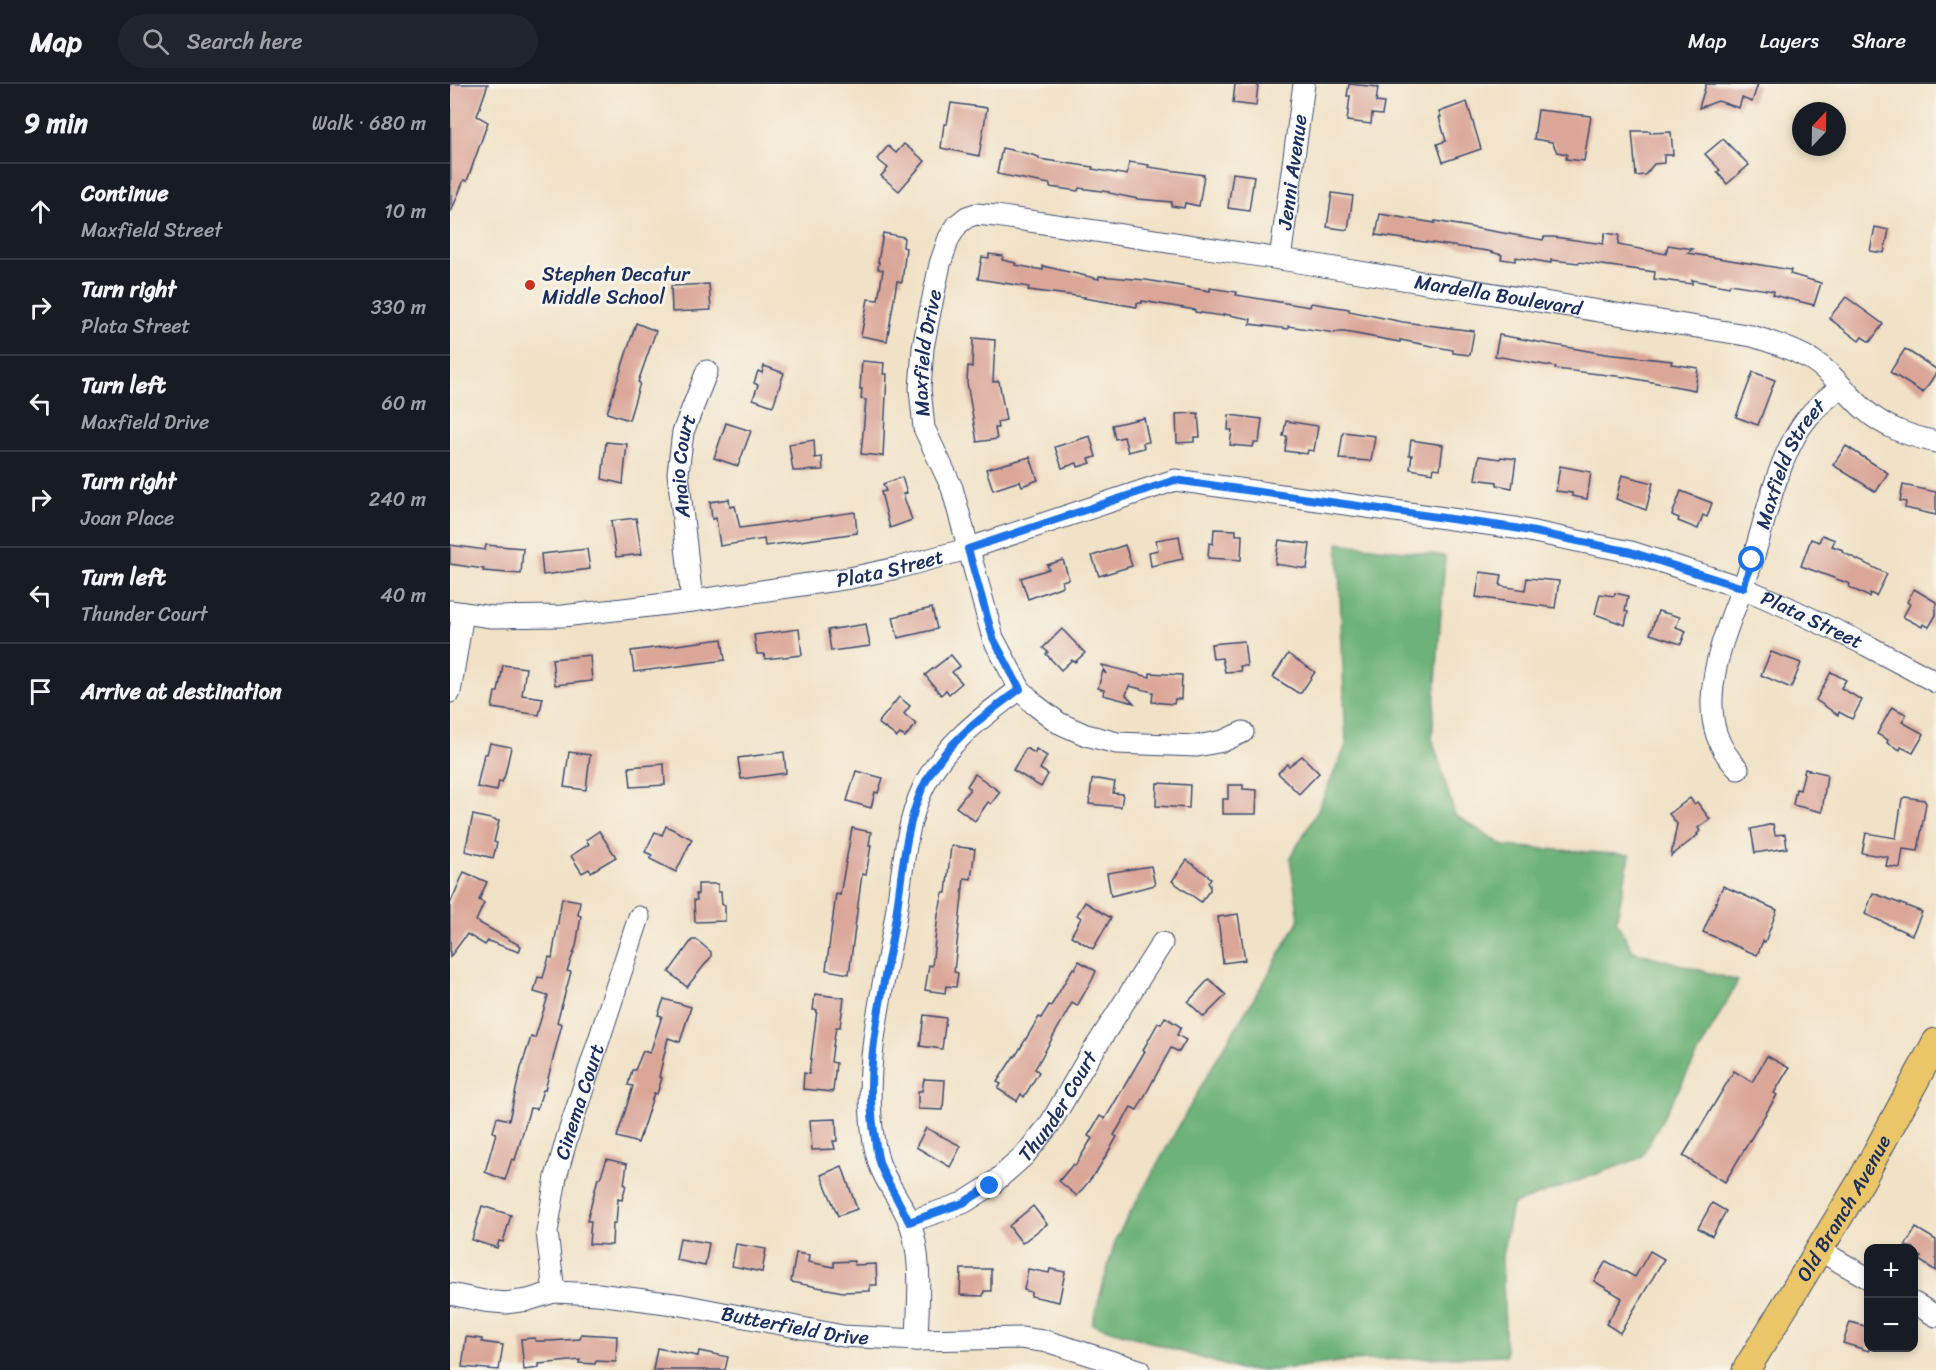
<!DOCTYPE html>
<meta charset="utf-8">
<style>
body{margin:0;font-family:Sriracha,sans-serif;background:#20242c;color:#f1f3f6}
.controls{position:absolute;right:18px;bottom:18px;display:grid;overflow:hidden;border-radius:12px;box-shadow:0 3px 9px #0003}
.controls button{width:54px;height:54px;display:grid;place-items:center;padding:0;border:0;border-bottom:2px solid #363941;background:#171b24;color:#f1f3f6;font:30px sans-serif}
.compass{position:absolute;left:1342px;top:18px;width:54px;height:54px;border-radius:50%;background:#171b24;box-shadow:0 3px 9px #0003;rotate:22deg}
.stop{position:absolute;width:18px;height:18px;margin:-14px;border:4px solid #1a73e8;border-radius:50%;background:#fff}
.stop.end{background:#1a73e8;border-color:#fff;box-shadow:0 2px 6px #0008}
.list{margin:0;padding:0;list-style:none}
h2{display:flex;justify-content:space-between;align-items:center;height:78px;margin:0;padding:0 24px;font-size:26px}
h2 small{font-size:20px;font-weight:400;color:#9ea1a6}
.list li{display:grid;grid-template-columns:39px 1fr auto;gap:18px;align-items:center;box-sizing:border-box;height:96px;padding:0 24px;border-top:2px solid #363941}
.list b{display:block;font-size:22px;white-space:nowrap}
.list p{margin:0;font-size:20px;white-space:nowrap;color:#9ea1a6}
.list em{font-size:20px;font-style:normal;color:#9ea1a6}
.icon{flex:none;width:33px;height:33px;fill:none;stroke:currentColor;stroke-width:2;stroke-linecap:round;stroke-linejoin:round}
.map{position:relative;flex:none;width:1486px;height:1286px;overflow:hidden}
header{display:flex;align-items:center;gap:36px;box-sizing:border-box;height:84px;padding:0 30px;background:#171b24;border-bottom:2px solid #363941}
header strong{font-size:28px}
nav{display:flex;gap:33px;margin-inline-start:auto;font-size:21px}
.search{width:420px;height:54px;background:#20242c;display:flex;align-items:center;gap:15px;box-sizing:border-box;padding:0 21px;border-radius:33px;color:#9ea1a6;font-size:22px}
main{display:flex}
aside{flex:1;background:#171b24}
.map>svg:first-child{display:block}
.forest{fill:#6db278;stroke:#44706b;stroke-width:1.5}
.building{fill:#daa698}
.lines{fill:none;stroke-linecap:round;stroke-linejoin:round}
.minor-casing{stroke:#3b4a6e;stroke-width:23}
.major-casing{stroke:#3b4a6e;stroke-width:29}
.minor{stroke:#fff;stroke-width:21}
.major{stroke:#ebc669;stroke-width:27}
.route{stroke:#1a73e8;stroke-width:8}
.poi-dot{fill:#c8321e;stroke:#f7f3e8;stroke-width:2}
.labels{text-anchor:middle;stroke-width:6;stroke-linejoin:round;paint-order:stroke}
.street-label{font-size:20px;fill:#1b2f5e;stroke:#f7f3e8}
.poi-label{font-size:20px;fill:#1b2f5e;stroke:#f7f3e8;text-anchor:start}
</style>
<header>
<strong>Map</strong>
<div class="search"><svg class="icon" aria-label="search" viewBox="0 0 24 24"><circle cx="10" cy="10" r="6"/><path d="M15 15l6 6"/></svg>Search here</div>
<nav><a>Map</a><a>Layers</a><a>Share</a></nav>
</header>
<main>
<aside>
<h2>9 min<small>Walk · 680 m</small></h2>
<ul class="list">
<li><svg class="icon" aria-label="ahead" viewBox="0 0 24 24"><path d="M12 20V5M6 11l6-6 6 6"/></svg><div><b>Continue</b><p>Maxfield Street</p></div><em>10 m</em></li>
<li><svg class="icon" aria-label="right" viewBox="0 0 24 24"><path d="M7 20v-9h11M14 6l5 5-5 5"/></svg><div><b>Turn right</b><p>Plata Street</p></div><em>330 m</em></li>
<li><svg class="icon" aria-label="left" viewBox="0 0 24 24"><path d="M17 20v-9H6M10 6l-5 5 5 5"/></svg><div><b>Turn left</b><p>Maxfield Drive</p></div><em>60 m</em></li>
<li><svg class="icon" aria-label="right" viewBox="0 0 24 24"><path d="M7 20v-9h11M14 6l5 5-5 5"/></svg><div><b>Turn right</b><p>Joan Place</p></div><em>240 m</em></li>
<li><svg class="icon" aria-label="left" viewBox="0 0 24 24"><path d="M17 20v-9H6M10 6l-5 5 5 5"/></svg><div><b>Turn left</b><p>Thunder Court</p></div><em>40 m</em></li>
<li><svg class="icon" aria-label="arrive" viewBox="0 0 24 24"><path d="M6 21V4h12l-3 4 3 4H6"/></svg><div><b>Arrive at destination</b></div></li>
</ul>
</aside>
<div class="map">
<svg width="1486" height="1286" viewBox="0 0 1486 1286">
<rect width="100%" height="100%" fill="#f7f3e8"/>
<filter id="ink" filterUnits="userSpaceOnUse"><feTurbulence type="fractalNoise" baseFrequency=".0167" numOctaves="2"/><feDisplacementMap in="SourceGraphic" scale="12" xChannelSelector="R" yChannelSelector="G"/><feConvolveMatrix kernelMatrix="1 2 1 2 8 2 1 2 1" color-interpolation-filters="sRGB"/></filter>
<filter id="wash" filterUnits="userSpaceOnUse"><feTurbulence type="fractalNoise" baseFrequency=".008" numOctaves="4" result="noise"/><feDisplacementMap in="SourceGraphic" scale="24" xChannelSelector="R" yChannelSelector="G"/><feGaussianBlur stdDeviation="1.35" result="paint"/><feColorMatrix in="noise" values="0 0 0 0 0 0 0 0 0 0 0 0 0 0 0 0 0 1.4 0 .05"/><feComposite in="paint" operator="in"/></filter>
<g filter="url(#wash)">
<rect width="100%" height="100%" fill="#f1e2c7"/>
<!-- forest -->
<polygon class="forest" points="888,459 995,472 982,654 1005,731 1054,762 1180,771 1166,837 1183,867 1288,897 1191,1074 1062,1121 1052,1172 1056,1271 898,1277 824,1286 790,1286 642,1240 666,1154 766,976 815,896 849,835 840,774 867,728 896,661"/>
<g id="blocks">
<!-- building -->
<g class="building">
<polygon points="0,0 38,0 27,32 38,38 17,97 14,96 1,128"/>
<polygon points="785,0 808,0 806,22 783,19"/>
<polygon points="899,0 928,3 926,18 934,19 932,31 922,30 921,40 897,37 900,12 897,12"/>
<polygon points="1256,0 1308,0 1302,18 1292,14 1289,24 1268,17 1249,24"/>
<polygon points="1017,18 1031,65 993,78 987,60 996,57 989,33 991,33 989,28"/>
<polygon points="501,19 537,24 529,72 491,64 494,40 497,40"/>
<polygon points="1088,26 1141,32 1134,77 1116,75 1117,70 1107,68 1102,58 1084,55"/>
<polygon points="1182,47 1200,47 1200,49 1221,48 1223,71 1214,71 1214,79 1204,80 1195,91 1186,92"/>
<polygon points="1273,55 1299,81 1277,100 1267,88 1270,86 1255,70"/>
<polygon points="454,60 475,77 449,107 431,92 438,84 427,75 438,62 446,69"/>
<polygon points="552,64 579,70 589,73 589,75 643,83 642,85 677,91 679,78 699,81 698,83 754,91 749,122 735,119 734,124 721,122 722,118 688,115 659,109 659,108 629,104 628,107 600,103 600,100 547,90"/>
<polygon points="783,89 804,92 799,127 778,124"/>
<polygon points="882,109 903,112 898,146 877,143"/>
<polygon points="930,130 985,139 985,137 1093,156 1094,153 1104,153 1153,160 1155,149 1169,151 1168,161 1216,170 1218,161 1243,165 1237,169 1341,186 1340,190 1371,199 1364,221 1323,211 1324,207 1280,200 1279,203 1242,196 1242,200 1204,195 1205,188 1129,178 1129,179 1101,176 1101,179 1066,173 1065,177 1051,175 1052,171 1038,167 926,151"/>
<polygon points="1425,143 1439,146 1434,169 1420,167"/>
<polygon points="433,149 454,153 453,163 456,164 452,198 447,197 437,257 411,252 418,215 428,216 433,186 428,185 429,178 428,178"/>
<polygon points="539,170 553,172 552,176 566,179 565,181 593,186 593,182 649,195 649,192 696,196 760,207 760,204 787,208 786,211 860,223 861,219 899,225 899,227 953,238 1024,247 1020,271 1003,269 1003,266 950,256 950,258 895,248 885,248 885,249 838,242 838,245 800,240 801,235 773,230 773,232 745,228 745,226 692,217 692,219 687,219 687,223 634,214 635,213 578,206 579,203 528,195 532,173 539,174"/>
<polygon points="259,200 261,226 222,228 221,202"/>
<polygon points="1396,213 1433,240 1420,258 1412,253 1409,257 1379,234"/>
<polygon points="186,239 206,247 188,298 190,299 179,336 157,329"/>
<polygon points="1049,251 1155,270 1222,277 1221,280 1248,284 1245,306 1175,293 1105,285 1106,283 1045,272"/>
<polygon points="523,254 545,256 543,298 549,297 556,336 547,338 548,344 545,344 547,355 527,358 517,298 518,282 522,283"/>
<polygon points="1455,265 1486,285 1486,289 1473,309 1440,288"/>
<polygon points="412,277 434,279 433,290 437,290 433,372 411,370 416,316 411,315 412,305 410,305"/>
<polygon points="314,282 334,289 323,322 303,315 308,301 304,299 308,287 312,289"/>
<polygon points="1303,288 1325,296 1308,341 1286,333"/>
<polygon points="748,329 750,353 744,353 744,358 727,359 726,330"/>
<polygon points="779,331 812,335 809,359 804,359 803,363 780,361 782,346 778,346"/>
<polygon points="694,334 699,358 693,359 694,364 678,368 674,353 665,355 662,341"/>
<polygon points="836,337 868,342 864,367 858,366 857,370 835,367 837,352 833,352"/>
<polygon points="276,339 301,347 288,382 264,374"/>
<polygon points="893,348 925,352 921,377 889,375"/>
<polygon points="640,352 646,373 639,375 641,379 628,383 627,379 612,384 605,363"/>
<polygon points="364,356 365,374 372,373 373,386 343,387 339,360"/>
<polygon points="961,356 993,361 990,385 984,384 983,389 960,385 962,371 959,371"/>
<polygon points="156,358 177,360 173,400 152,395"/>
<polygon points="1396,362 1438,389 1426,408 1383,381"/>
<polygon points="1029,372 1050,375 1051,373 1066,375 1062,404 1047,401 1047,398 1025,395"/>
<polygon points="580,373 588,396 572,402 570,397 543,406 536,385"/>
<polygon points="1110,382 1141,388 1137,415 1122,412 1122,409 1106,407"/>
<polygon points="1172,391 1203,399 1196,426 1166,415"/>
<polygon points="452,393 457,409 453,410 462,436 440,444 431,408 436,407 433,400"/>
<polygon points="1453,401 1486,408 1486,431 1455,424 1456,418 1450,417"/>
<polygon points="1231,407 1262,419 1257,433 1253,431 1248,445 1228,437 1229,434 1222,431"/>
<polygon points="279,415 280,423 285,422 290,444 405,428 407,449 315,462 314,455 270,462 266,434 262,435 260,418"/>
<polygon points="186,434 192,470 166,473 161,437"/>
<polygon points="764,445 786,446 786,451 792,451 791,476 758,474 759,459 763,460"/>
<polygon points="1372,451 1385,456 1382,462 1393,466 1392,468 1437,490 1426,512 1420,509 1419,513 1399,503 1400,500 1351,482 1361,455 1369,458"/>
<polygon points="729,452 733,475 701,482 699,468 708,466 706,456"/>
<polygon points="829,456 860,460 857,485 825,480"/>
<polygon points="0,461 35,466 36,461 73,464 71,490 33,487 34,485 0,480"/>
<polygon points="675,461 682,482 649,492 642,472"/>
<polygon points="137,465 140,485 93,491 91,470"/>
<polygon points="613,476 619,495 612,497 613,502 578,515 571,494 599,485 597,481"/>
<polygon points="1030,488 1052,491 1050,502 1075,506 1077,494 1109,497 1105,524 1026,513"/>
<polygon points="1464,505 1486,518 1486,531 1479,543 1473,540 1472,543 1453,533 1460,520 1457,518"/>
<polygon points="1165,509 1178,512 1175,527 1178,528 1175,541 1145,530 1150,510 1164,512"/>
<polygon points="482,524 487,545 448,554 443,533"/>
<polygon points="1208,527 1230,533 1226,543 1236,547 1231,560 1200,550"/>
<polygon points="416,540 420,562 381,567 378,546"/>
<polygon points="349,545 352,571 315,575 314,570 307,570 304,551"/>
<polygon points="612,545 635,569 625,578 622,576 611,586 596,570 598,568 593,564"/>
<polygon points="272,555 275,576 184,588 181,567"/>
<polygon points="794,557 797,582 790,582 791,587 775,588 772,574 763,575 761,560"/>
<polygon points="1321,568 1351,579 1341,604 1311,591"/>
<polygon points="838,570 865,588 851,609 848,609 823,593"/>
<polygon points="140,571 142,597 105,601 102,575"/>
<polygon points="501,571 510,582 502,588 512,599 499,610 496,606 491,611 475,591"/>
<polygon points="53,581 76,584 72,611 93,614 89,631 42,624 45,608 48,608"/>
<polygon points="652,581 700,593 700,589 732,591 731,615 725,615 724,620 702,618 703,608 679,602 676,611 684,619 653,611 654,606 648,604 653,587 656,590"/>
<polygon points="1381,588 1396,596 1391,604 1412,616 1402,635 1389,628 1388,631 1366,616"/>
<polygon points="449,613 460,622 454,630 466,640 455,653 450,650 447,653 428,639"/>
<polygon points="1442,623 1456,630 1452,638 1474,650 1463,669 1451,663 1450,666 1437,659 1438,656 1427,650"/>
<polygon points="40,659 61,663 55,691 52,698 49,697 47,707 27,703 34,670 37,670"/>
<polygon points="576,664 585,669 586,665 597,672 590,685 598,690 591,703 563,686"/>
<polygon points="119,668 140,671 136,706 114,703"/>
<polygon points="334,668 336,689 291,695 288,674"/>
<polygon points="852,672 869,689 849,710 828,689 837,680 839,682"/>
<polygon points="214,680 215,701 181,703 179,683"/>
<polygon points="1355,685 1377,690 1372,728 1343,721 1346,705 1350,706"/>
<polygon points="406,687 433,694 428,709 425,708 421,724 397,717"/>
<polygon points="525,690 550,708 541,720 538,718 525,737 506,723 520,705 517,702"/>
<polygon points="648,695 665,698 663,709 673,710 671,723 639,720 642,696"/>
<polygon points="707,699 740,701 739,724 706,722"/>
<polygon points="778,701 793,701 793,705 807,706 806,730 773,730 773,715 778,715"/>
<polygon points="1455,713 1474,716 1476,719 1468,767 1453,765 1450,784 1436,782 1438,773 1412,769 1416,749 1446,754 1452,715"/>
<polygon points="1240,714 1244,720 1247,718 1260,735 1248,744 1250,747 1247,750 1248,751 1221,772 1227,740 1219,730"/>
<polygon points="23,731 49,737 44,758 47,759 43,774 15,767"/>
<polygon points="1323,740 1325,751 1335,750 1337,764 1305,769 1301,745"/>
<polygon points="216,742 242,755 226,788 200,775 202,771 195,768 205,748 212,751"/>
<polygon points="402,744 421,748 419,761 421,761 416,791 412,790 399,890 376,886 386,810 390,811"/>
<polygon points="149,747 166,773 141,788 139,785 132,789 121,772 139,760 136,756"/>
<polygon points="501,762 525,765 521,795 514,794 504,888 508,889 506,903 496,902 495,909 475,906 479,881 482,882 488,831 493,809 496,809"/>
<polygon points="737,776 761,794 758,799 760,801 760,806 751,818 722,797"/>
<polygon points="701,782 705,801 661,812 657,789"/>
<polygon points="14,788 37,798 29,816 34,819 26,837 71,862 69,868 38,857 35,861 17,850 0,873 0,820"/>
<polygon points="248,800 268,800 268,808 271,808 272,821 275,821 275,837 245,838 244,816 247,816 246,810 248,810"/>
<polygon points="1273,802 1327,826 1315,858 1313,857 1307,871 1253,848"/>
<polygon points="1423,809 1472,828 1462,851 1415,830"/>
<polygon points="112,814 130,817 128,831 131,832 126,862 117,887 121,888 107,938 112,940 95,1006 93,1006 87,1025 80,1024 65,1076 62,1075 55,1096 35,1088 46,1049 43,1048 47,1033 59,1036 71,984 81,953 85,954 98,912 84,908 88,893 93,894 99,873 102,874"/>
<polygon points="635,818 661,834 643,865 621,852 631,834 627,831"/>
<polygon points="788,830 795,876 773,879 768,833"/>
<polygon points="242,856 247,856 261,868 261,873 237,903 219,888"/>
<polygon points="629,877 646,887 642,896 627,922 622,919 585,985 589,988 574,1013 571,1010 567,1017 548,1005 551,1000 547,998 564,972 565,973 589,933 591,934 599,921 601,922 623,884 625,885"/>
<polygon points="759,895 776,911 754,933 738,918"/>
<polygon points="365,910 394,914 390,943 386,943 383,962 381,978 386,979 383,1008 353,1005 354,989 359,990 367,926 363,926"/>
<polygon points="214,915 241,923 230,958 218,954 209,993 212,994 207,1010 204,1009 188,1059 167,1053 183,1002 178,1001 182,986 185,986 193,967 200,969 212,932 208,931"/>
<polygon points="474,931 496,934 492,965 470,962"/>
<polygon points="715,933 731,943 727,951 736,956 729,968 721,964 687,1026 681,1023 664,1051 667,1053 647,1087 627,1112 609,1097 623,1080 625,1082 642,1054 638,1052 650,1032 655,1035 695,967 693,966 708,939 711,940"/>
<polygon points="1317,972 1339,984 1324,1009 1327,1011 1275,1098 1233,1072 1284,987 1302,998"/>
<polygon points="474,995 495,996 493,1026 468,1025 468,1007 472,1007"/>
<polygon points="386,1035 387,1057 383,1057 385,1065 362,1066 360,1036"/>
<polygon points="476,1044 511,1062 500,1083 466,1063"/>
<polygon points="157,1075 177,1080 174,1100 176,1101 172,1116 168,1115 166,1139 163,1139 162,1161 139,1160 141,1137 137,1137 148,1094 150,1094"/>
<polygon points="392,1082 407,1125 388,1132 371,1091"/>
<polygon points="1262,1119 1276,1127 1262,1152 1248,1144"/>
<polygon points="32,1122 61,1131 53,1158 49,1157 47,1164 22,1156"/>
<polygon points="583,1122 597,1140 572,1159 559,1142"/>
<polygon points="1466,1144 1486,1156 1486,1187 1469,1176 1471,1173 1464,1169 1464,1164 1455,1162"/>
<polygon points="230,1154 259,1159 255,1182 226,1176"/>
<polygon points="286,1160 316,1165 312,1188 282,1182"/>
<polygon points="1200,1167 1214,1175 1170,1249 1156,1240 1172,1214 1144,1197 1156,1177 1185,1193"/>
<polygon points="346,1169 359,1171 358,1178 384,1183 384,1178 404,1177 405,1181 426,1180 427,1201 420,1201 420,1207 393,1208 341,1198"/>
<polygon points="511,1185 541,1185 541,1207 534,1207 533,1212 510,1211"/>
<polygon points="578,1185 599,1189 600,1185 615,1188 609,1218 581,1212 581,1208 574,1206"/>
<polygon points="1400,1238 1419,1243 1419,1267 1393,1259"/>
<polygon points="131,1250 167,1252 166,1278 146,1277 145,1280 129,1279 130,1276 89,1280 89,1284 74,1286 71,1255 84,1254 86,1257 100,1257 130,1255"/>
<polygon points="16,1253 32,1255 32,1258 53,1261 49,1286 12,1283"/>
<polygon points="207,1264 248,1272 249,1267 278,1273 275,1286 203,1286"/>
</g>
</g>
</g>
<g filter="url(#ink)">
<use href="#blocks" fill-opacity="0" stroke="#3b4a6e" stroke-width="1.5"/>
<g class="lines">
<!-- minor casing -->
<g class="minor-casing">
<g id="minor">
<path id="s1" d="M830,175L854,0"/>
<path id="s2" d="M242,517L228,389L233,348L257,287"/>
<path id="s3" d="M0,527L42,533L113,532L242,517L400,494L447,484L517,465L725,396L1065,444L1181,468L1293,504L1337,523L1416,561L1486,598"/>
<polyline points="0,608 13,529"/>
<path id="s4" d="M793,648L773,657L747,662L667,659L636,651L609,639L584,620L570,605L543,554L502,404L474,344L470,305L473,264L480,228L490,180L499,154L508,140L517,133L526,130L546,132L830,175L1302,252C1322,258 1343,265 1362,276C1383,289 1397,310 1415,326C1435,344 1460,352 1486,358"/>
<path id="s5" d="M1288,685C1268,664 1261,642 1262,614C1264,566 1287,522 1302,478C1316,434 1325,384 1350,344C1361,327 1376,314 1392,303"/>
<path id="s6" d="M459,1138L513,1119L540,1102L574,1072L600,1040L633,983L712,859"/>
<polyline points="1369,1166 1418,1194"/>
<path id="s7" d="M104,1208L97,1148L106,1093L117,1054L189,833"/>
<path id="s8" d="M0,1210L34,1217L55,1219L78,1216L104,1208L148,1210L232,1221L393,1252L467,1256L571,1254L599,1258L689,1286"/>
<polyline points="1464,1219 1486,1232"/>
<path d="M467,1256C468,1218 473,1176 460,1139C452,1118 436,1100 429,1079C425,1066 422,1048 421,1034C416,969 433,905 444,842C452,798 454,744 473,704C493,661 532,633 570,605"/>
</g>
</g>
<!-- major casing -->
<g class="major-casing">
<g id="major">
<path id="s9" d="M1296,1286L1411,1097L1486,958"/>
</g>
</g>
<!-- minor -->
<use href="#minor" class="minor"/>
<!-- major -->
<use href="#major" class="major"/>
</g>
</g>
<g class="lines" filter="url(#ink)">
<!-- route -->
<path class="route" d="M540,1102L513,1119L459,1138C450,1119 438,1100 430,1081C427,1073 426,1063 425,1054C412,980 433,911 445,838C452,795 454,746 472,705C492,661 532,633 570,605L543,554L518,465L725,396L1065,444L1181,468L1293,504L1302,476"/>
</g>
<!-- markers -->
<circle class="poi-dot" cx="80" cy="201" r="6"/>
<g class="labels">
<!-- street labels -->
<g class="street-label">
<text dy="7" stroke="none"><textPath href="#s1" startOffset="88">Jenni Avenue</textPath></text>
<text dy="7" stroke="none"><textPath href="#s4" startOffset="1281">Mardella Boulevard</textPath></text>
<text dy="7" stroke="none"><textPath href="#s4" startOffset="597">Maxfield Drive</textPath></text>
<text dy="7" stroke="none"><textPath href="#s2" startOffset="136">Anaio Court</textPath></text>
<text dy="7" stroke="none"><textPath href="#s5" startOffset="326">Maxfield Street</textPath></text>
<text dy="7" stroke="none"><textPath href="#s3" startOffset="444">Plata Street</textPath></text>
<text dy="7" stroke="none"><textPath href="#s3" startOffset="1398">Plata Street</textPath></text>
<text dy="7" stroke="none"><textPath href="#s7" startOffset="195">Cinema Court</textPath></text>
<text dy="7" stroke="none"><textPath href="#s6" startOffset="195">Thunder Court</textPath></text>
<text dy="7" stroke="none"><textPath href="#s9" startOffset="189">Old Branch Avenue</textPath></text>
<text dy="7" stroke="none"><textPath href="#s8" startOffset="350">Butterfield Drive</textPath></text>
</g>
<!-- poi labels -->
<g class="poi-label">
<text x="92" y="197">Stephen Decatur<tspan x="92" dy="23">Middle School</tspan></text>
</g>
</g>
</svg>
<div class="controls">
<button>+</button>
<button>−</button>
</div>
<svg class="compass" viewBox="-18 -18 36 36"><path d="M0-13l5 13h-10z" fill="#e53935"/><path d="M0 13l5-13h-10z" fill="#9ea1a6"/></svg>
<div class="stop" style="left:1302px;top:476px"></div>
<div class="stop end" style="left:540px;top:1102px"></div>
</div>
</main>
